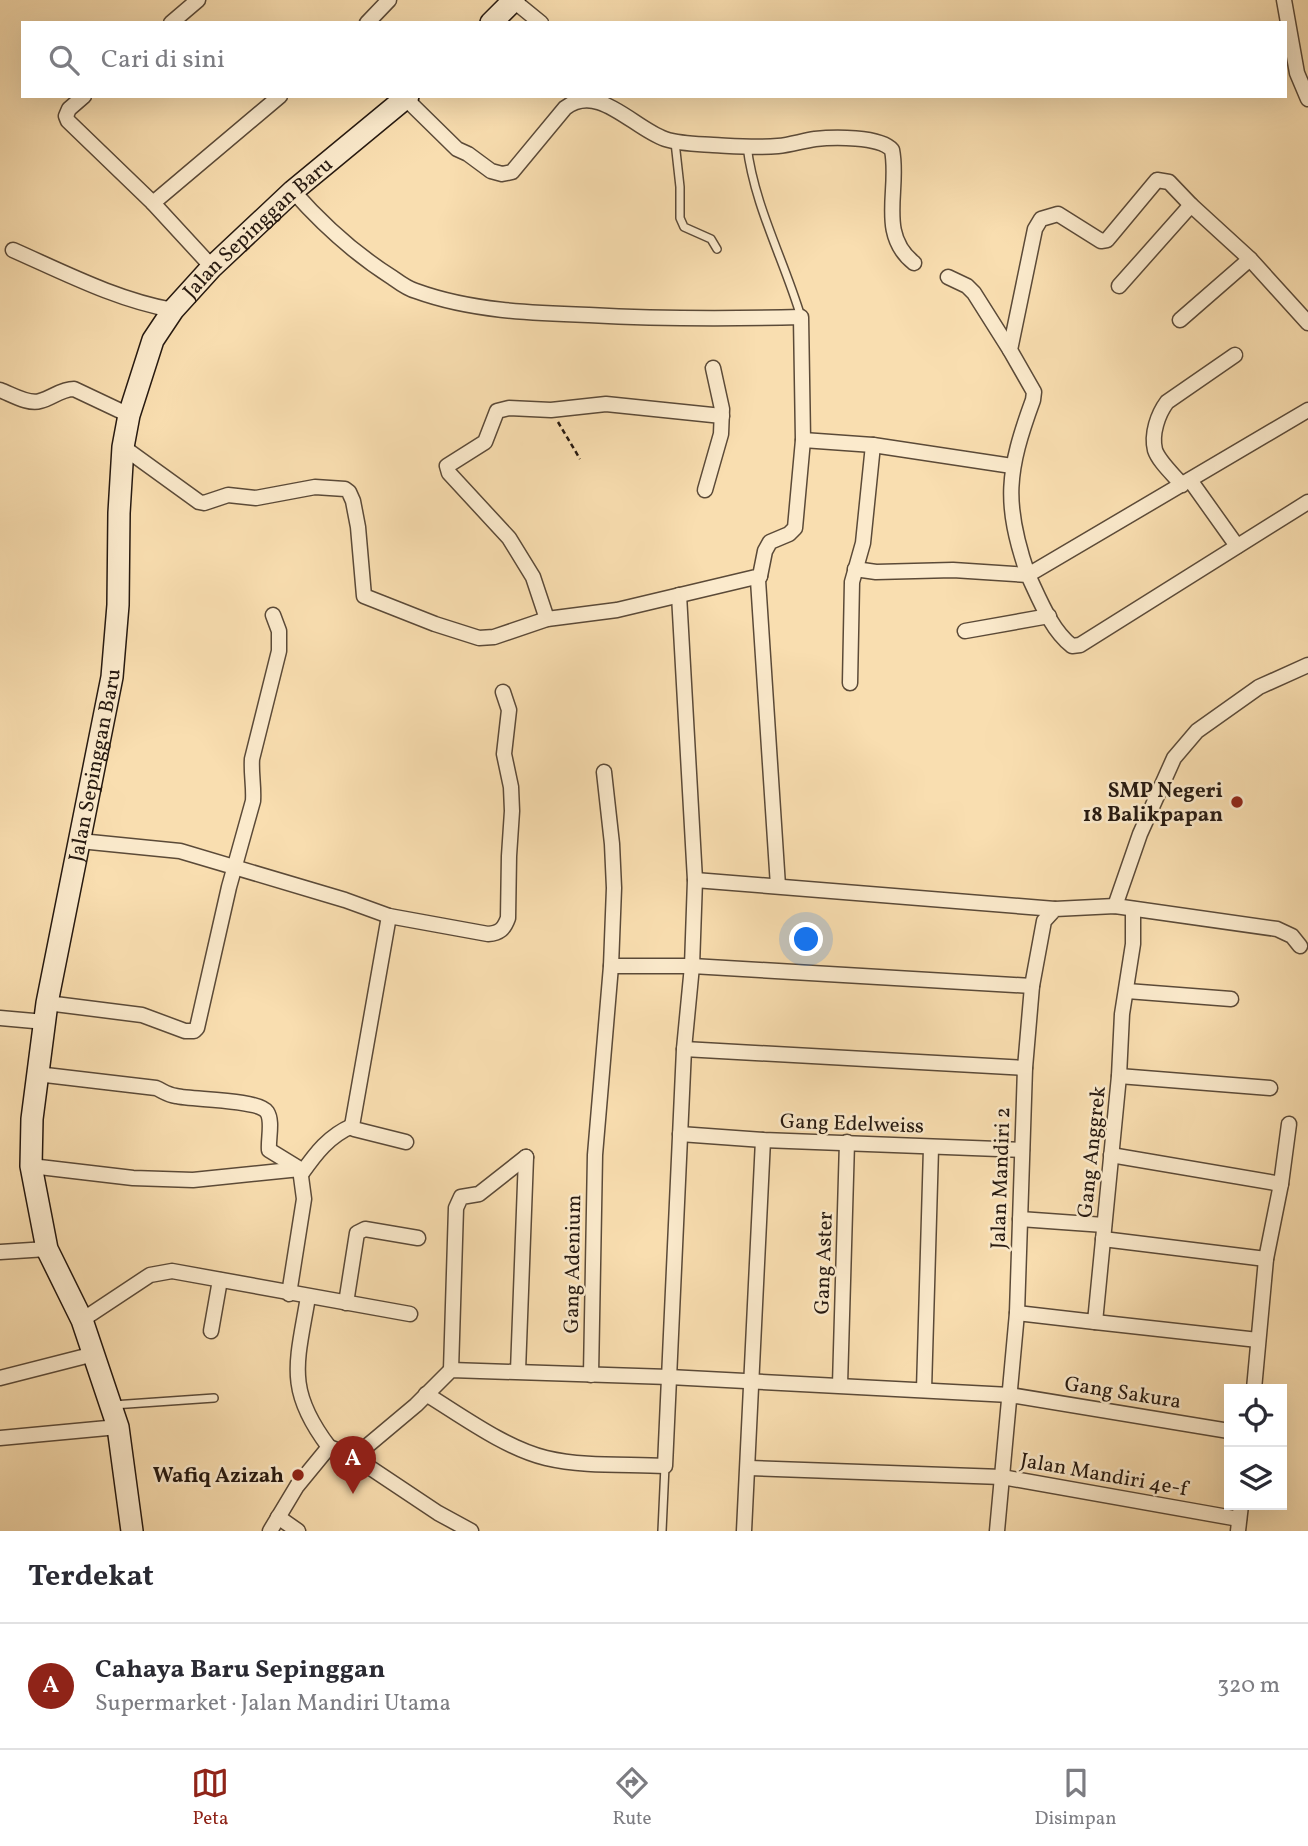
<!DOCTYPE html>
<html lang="id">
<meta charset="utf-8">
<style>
body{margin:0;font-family:Vollkorn,serif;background:#f2f2f3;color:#2b2b33}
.controls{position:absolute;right:21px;bottom:21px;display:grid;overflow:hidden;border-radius:0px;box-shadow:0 7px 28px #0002}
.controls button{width:63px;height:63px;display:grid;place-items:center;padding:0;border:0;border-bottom:2px solid #e1e1e2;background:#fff;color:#2b2b33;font:35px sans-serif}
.you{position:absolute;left:807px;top:940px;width:24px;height:24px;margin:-18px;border:5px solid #fff;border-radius:50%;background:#1a73e8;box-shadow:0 0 0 10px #1a73e833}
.badge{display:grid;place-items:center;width:46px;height:46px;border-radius:50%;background:#8f2418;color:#fff;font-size:23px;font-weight:700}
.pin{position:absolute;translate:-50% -58px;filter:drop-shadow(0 2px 4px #0008)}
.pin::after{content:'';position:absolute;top:37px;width:24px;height:21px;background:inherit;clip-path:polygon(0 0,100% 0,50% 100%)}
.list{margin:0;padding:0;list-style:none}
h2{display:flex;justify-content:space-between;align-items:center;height:91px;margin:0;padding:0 28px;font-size:30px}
h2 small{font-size:23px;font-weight:400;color:#7c7c81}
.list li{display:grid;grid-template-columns:46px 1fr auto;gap:21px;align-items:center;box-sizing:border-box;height:126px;padding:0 28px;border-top:2px solid #e1e1e2}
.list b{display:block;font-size:26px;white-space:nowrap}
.list p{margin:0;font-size:23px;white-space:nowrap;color:#7c7c81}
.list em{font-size:23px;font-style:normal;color:#7c7c81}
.icon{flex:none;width:38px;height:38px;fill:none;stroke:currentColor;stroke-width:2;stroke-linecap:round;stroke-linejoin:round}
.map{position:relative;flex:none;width:1308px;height:1531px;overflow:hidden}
.search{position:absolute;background:#fff;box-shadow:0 7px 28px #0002;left:21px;right:21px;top:21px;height:77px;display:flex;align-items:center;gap:18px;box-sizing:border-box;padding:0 24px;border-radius:0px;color:#7c7c81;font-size:26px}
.sheet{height:217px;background:#fff}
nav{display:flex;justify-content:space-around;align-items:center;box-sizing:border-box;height:98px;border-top:2px solid #e1e1e2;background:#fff;font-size:19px;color:#7c7c81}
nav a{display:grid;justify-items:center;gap:4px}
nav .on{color:#8f2418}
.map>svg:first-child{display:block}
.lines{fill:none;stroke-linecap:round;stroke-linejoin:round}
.lane-casing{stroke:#5b4a38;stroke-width:10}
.street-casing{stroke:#5b4a38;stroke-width:17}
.secondary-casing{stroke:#261910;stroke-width:24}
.path{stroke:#261910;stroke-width:2.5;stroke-dasharray:5 3.5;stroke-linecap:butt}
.lane{stroke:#fbeacc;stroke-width:7}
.street{stroke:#fbeacc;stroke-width:14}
.secondary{stroke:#fbeacc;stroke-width:21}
.poi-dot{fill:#8f2418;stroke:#fbeacc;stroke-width:2.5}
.labels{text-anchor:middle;stroke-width:5;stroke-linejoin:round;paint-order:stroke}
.street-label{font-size:21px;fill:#261910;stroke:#fbeacc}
.poi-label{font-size:21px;font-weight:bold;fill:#261910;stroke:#fbeacc;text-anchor:end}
</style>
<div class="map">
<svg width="1308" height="1531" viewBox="0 0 1308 1531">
<rect width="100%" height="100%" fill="#f9deb0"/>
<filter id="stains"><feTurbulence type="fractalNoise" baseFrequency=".00286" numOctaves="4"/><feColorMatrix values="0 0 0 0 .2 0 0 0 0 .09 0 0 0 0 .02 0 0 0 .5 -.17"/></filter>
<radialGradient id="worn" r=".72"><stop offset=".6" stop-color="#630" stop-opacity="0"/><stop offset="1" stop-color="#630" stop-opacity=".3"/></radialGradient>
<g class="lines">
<!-- lane casing -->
<g class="lane-casing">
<g id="lane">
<polyline points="675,142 680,187 680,218 684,227 711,239 717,249"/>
<path d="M747,146C754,205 784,260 801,317"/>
<polyline points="113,1405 214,1398"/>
<polyline points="662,1531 665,1466"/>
</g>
</g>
<!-- street casing -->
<g class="street-casing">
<g id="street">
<polyline points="1284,0 1297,73 1308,99"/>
<polyline points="514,1 541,23"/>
<polyline points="171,23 198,0"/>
<polyline points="367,23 389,0"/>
<polyline points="84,96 69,109 66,116 68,121 153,203 212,267"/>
<path d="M405,98L457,149L468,154L491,171L502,174L512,172L565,108C598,82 633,128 665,139C680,144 698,144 713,145C734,146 756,148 778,146C790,145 802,141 815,139C833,137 880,136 892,150C900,189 877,234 914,263"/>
<polyline points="153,203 280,96"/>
<path d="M1191,205L1169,182L1157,180L1107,240L1101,241L1058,214L1041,219L1035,229L1010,350L1034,392L1033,400C1007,471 1003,503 1028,575L1308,410"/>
<path d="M13,250C65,273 117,300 173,310"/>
<polyline points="948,277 967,286 974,293 1010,350"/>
<polyline points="1119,286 1191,205 1250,259 1308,323"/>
<polyline points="1180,320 1250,259"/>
<path d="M0,390C11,394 29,405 40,401C52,398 61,389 74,389L129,415"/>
<polyline points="803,440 873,445 1012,466"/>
<path d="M123,447L199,502L204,503L228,495L256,498L315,487L345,489L349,492L353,501L358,527L364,596L435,624L479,638L494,637L547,619L617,610L760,576L765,551L770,542L789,534L795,528L803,440L801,317C730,319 660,319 589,315C531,313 471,311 416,291C408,289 400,283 393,278C355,254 322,224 293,191"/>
<polyline points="1190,480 1237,546"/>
<path d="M1182,485C1174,475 1159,462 1155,450C1151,434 1158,414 1167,402L1235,355"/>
<polyline points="705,490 721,434 722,409 713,368"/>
<path d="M855,569L876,572L953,570L1028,575C1039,598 1051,630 1072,646L1080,645L1308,502"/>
<polyline points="760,576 758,580 778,886"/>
<polyline points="547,619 533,577 509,538 449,473 447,466 485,442 497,411 509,408 551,410 606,404 722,416"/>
<polyline points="965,631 1049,616"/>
<polyline points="850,683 852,582 863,543 873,445"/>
<path d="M80,841L180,851L345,900L389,916L488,934C500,933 504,929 508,918L509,856L512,811L511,787L504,754L509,710L503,692"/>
<polyline points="695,880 1055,909"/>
<polyline points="1115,906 1140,834 1174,758 1197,731 1259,687 1308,665"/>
<polyline points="389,916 352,1126 354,1129 406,1142"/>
<polyline points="611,966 692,966 695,880 679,595"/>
<polyline points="1127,991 1231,999"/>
<path d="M47,1003L142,1015L185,1031H194L197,1028L229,887L253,801C254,786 251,774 252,759L279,651V631L273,615"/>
<polyline points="0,1018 45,1022"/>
<polyline points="684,1049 1025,1068"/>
<path d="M37,1074L156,1088C163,1091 168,1095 176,1096C192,1100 258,1099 267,1112C273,1121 268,1139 269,1150L300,1169"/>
<polyline points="1119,1076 1270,1088"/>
<polyline points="680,1134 763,1140 1022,1150"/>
<polyline points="1111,1155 1281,1184 1266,1259 1254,1389"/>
<polyline points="31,1166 133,1178 193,1180 300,1169 304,1199 289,1294"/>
<path d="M302,1173C316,1153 329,1136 352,1126"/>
<polyline points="1281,1184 1289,1124"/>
<polyline points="1020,1219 1104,1225"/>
<polyline points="1103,1239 1266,1259"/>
<polyline points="0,1252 47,1249"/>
<path d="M308,1297C297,1363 285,1389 329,1447"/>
<polyline points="346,1303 357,1233 365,1229 418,1238"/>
<polyline points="1017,1313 1095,1322 1119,1076 1122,1014 1133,944 1133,909"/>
<polyline points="82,1320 150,1275 172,1271 410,1314"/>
<polyline points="1095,1322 1258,1340"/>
<polyline points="211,1331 220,1280"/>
<polyline points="451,1370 456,1208 461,1197 479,1194 526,1157"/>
<polyline points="518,1371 526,1157"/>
<polyline points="591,1375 595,1155 611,966 614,888 612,844 604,772"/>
<polyline points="0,1378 94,1354"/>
<polyline points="840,1385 847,1142"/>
<polyline points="924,1390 931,1148"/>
<path d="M426,1394C462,1416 505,1448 546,1458C584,1467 626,1464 665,1466L684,1049L692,966L1032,986"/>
<polyline points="0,1438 118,1427"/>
<polyline points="354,1457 416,1405 451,1370 669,1377 1010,1395 1229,1431"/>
<polyline points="749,1468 1002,1477 1239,1519"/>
<polyline points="278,1517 298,1531"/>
<polyline points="270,1531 297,1486 329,1447 354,1457 438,1513 471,1531"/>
<polyline points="744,1531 763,1140"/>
<polyline points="997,1531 1017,1313 1025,1068 1032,986 1044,921 1055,909 1115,906 1277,929 1292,936 1300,946"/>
<polyline points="1238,1531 1241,1505"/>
</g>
</g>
<!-- secondary casing -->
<g class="secondary-casing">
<g id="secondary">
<polyline points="491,23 514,0"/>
<path id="s1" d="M132,1531L118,1427L82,1320L47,1249L31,1166L32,1119L47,1003L112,677L118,605L119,513L123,447L129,415L153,340L173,310L212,267L293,191L408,96"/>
</g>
</g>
<!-- path -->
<polyline class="path" points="558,422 580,459"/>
<!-- lane -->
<use href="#lane" class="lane"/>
<!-- street -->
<use href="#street" class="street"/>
<!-- secondary -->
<use href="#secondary" class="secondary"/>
</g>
<!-- markers -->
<g class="poi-dot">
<circle cx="1237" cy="802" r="7"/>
<circle cx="298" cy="1475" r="7"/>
</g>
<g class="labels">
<!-- street labels -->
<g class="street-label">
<text dy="7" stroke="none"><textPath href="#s1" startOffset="1374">Jalan Sepinggan Baru</textPath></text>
<text dy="7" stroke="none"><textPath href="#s1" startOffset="788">Jalan Sepinggan Baru</textPath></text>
<text transform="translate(852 1123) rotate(2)" y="7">Gang Edelweiss</text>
<text transform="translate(1091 1152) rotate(-84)" y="7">Gang Anggrek</text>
<text transform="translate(1000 1178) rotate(-88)" y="7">Jalan Mandiri 2</text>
<text transform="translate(823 1263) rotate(-88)" y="7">Gang Aster</text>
<text transform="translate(572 1264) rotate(-89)" y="7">Gang Adenium</text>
<text transform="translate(1123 1392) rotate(9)" y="7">Gang Sakura</text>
<text transform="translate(1104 1474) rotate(10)" y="7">Jalan Mandiri 4e-f</text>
</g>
<!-- poi labels -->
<g class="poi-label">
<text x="1223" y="797">SMP Negeri<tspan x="1223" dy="24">18 Balikpapan</tspan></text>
<text x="284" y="1482">Wafiq Azizah</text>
</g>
</g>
<rect width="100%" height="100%" filter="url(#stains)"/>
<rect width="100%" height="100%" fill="url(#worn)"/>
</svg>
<div class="controls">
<button><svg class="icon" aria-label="locate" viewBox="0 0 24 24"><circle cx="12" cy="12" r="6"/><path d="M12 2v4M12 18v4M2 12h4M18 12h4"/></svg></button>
<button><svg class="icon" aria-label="layers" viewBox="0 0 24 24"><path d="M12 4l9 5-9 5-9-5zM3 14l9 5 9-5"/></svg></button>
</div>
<div class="you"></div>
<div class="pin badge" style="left:353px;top:1494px">A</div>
<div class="search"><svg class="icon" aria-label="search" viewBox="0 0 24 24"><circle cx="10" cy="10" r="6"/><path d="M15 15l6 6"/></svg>Cari di sini</div>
</div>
<section class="sheet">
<h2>Terdekat<small></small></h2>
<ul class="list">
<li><span class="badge">A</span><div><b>Cahaya Baru Sepinggan</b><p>Supermarket · Jalan Mandiri Utama</p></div><em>320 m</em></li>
</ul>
</section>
<nav>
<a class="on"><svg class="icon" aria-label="map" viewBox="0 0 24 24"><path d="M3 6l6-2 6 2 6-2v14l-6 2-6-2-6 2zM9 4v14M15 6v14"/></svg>Peta</a>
<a><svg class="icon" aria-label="directions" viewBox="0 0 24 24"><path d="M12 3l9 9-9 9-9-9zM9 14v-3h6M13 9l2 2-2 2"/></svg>Rute</a>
<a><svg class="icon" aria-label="saved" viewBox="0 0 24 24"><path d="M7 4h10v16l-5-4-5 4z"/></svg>Disimpan</a>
</nav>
